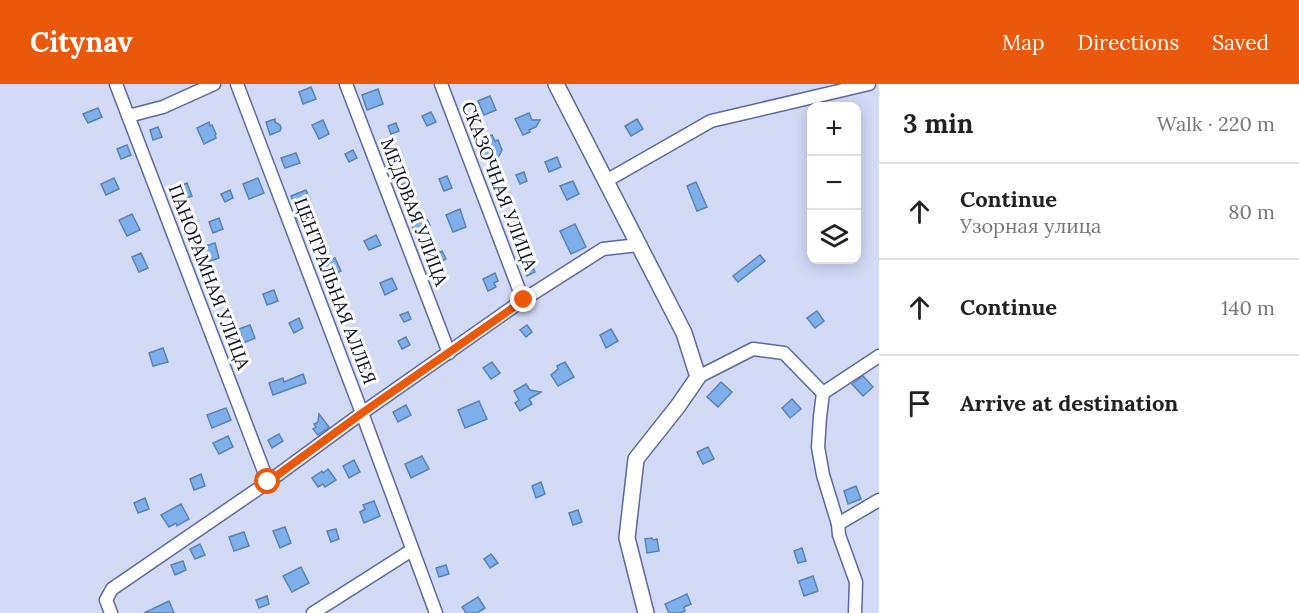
<!DOCTYPE html>
<meta charset="utf-8">
<style>
body{margin:0;font-family:Lora,serif;background:#f6f6f6;color:#202124}
.controls{position:absolute;right:18px;top:18px;display:grid;overflow:hidden;border-radius:12px;box-shadow:0 3px 15px #0003}
.controls button{width:54px;height:54px;display:grid;place-items:center;padding:0;border:0;border-bottom:2px solid #e0e0e0;background:#fff;color:#202124;font:30px sans-serif}
.stop{position:absolute;width:18px;height:18px;margin:-14px;border:4px solid #ea580c;border-radius:50%;background:#fff}
.stop.end{background:#ea580c;border-color:#fff;box-shadow:0 2px 6px #0008}
.list{margin:0;padding:0;list-style:none}
h2{display:flex;justify-content:space-between;align-items:center;height:78px;margin:0;padding:0 24px;font-size:26px}
h2 small{font-size:20px;font-weight:400;color:#757577}
.list li{display:grid;grid-template-columns:39px 1fr auto;gap:18px;align-items:center;box-sizing:border-box;height:96px;padding:0 24px;border-top:2px solid #e0e0e0}
.list b{display:block;font-size:22px;white-space:nowrap}
.list p{margin:0;font-size:20px;white-space:nowrap;color:#757577}
.list em{font-size:20px;font-style:normal;color:#757577}
.icon{flex:none;width:33px;height:33px;fill:none;stroke:currentColor;stroke-width:2;stroke-linecap:round;stroke-linejoin:round}
.map{position:relative;flex:none;width:879px;height:529px;overflow:hidden}
header{display:flex;align-items:center;gap:36px;box-sizing:border-box;height:84px;padding:0 30px;background:#ea580c;color:#fff}
header strong{font-size:28px}
nav{display:flex;gap:33px;margin-inline-start:auto;font-size:21px}
main{display:flex}
aside{flex:1;background:#fff}
.map>svg:first-child{display:block}
.building{fill:#7fafea;stroke:#5883b9;stroke-width:1.5}
.lines{fill:none;stroke-linecap:round;stroke-linejoin:round}
.minor-casing{stroke:#5c68a4;stroke-width:15}
.tertiary-casing{stroke:#5c68a4;stroke-width:18}
.minor{stroke:#fff;stroke-width:12}
.tertiary{stroke:#fff;stroke-width:15}
.route{stroke:#ea580c;stroke-width:8}
.labels{text-anchor:middle;stroke-width:6;stroke-linejoin:round;paint-order:stroke}
.street-label{font-size:18px;fill:#090c23;stroke:#fcfcfc}
</style>
<header>
<strong>Citynav</strong>
<nav><a>Map</a><a>Directions</a><a>Saved</a></nav>
</header>
<main>
<div class="map">
<svg width="879" height="529" viewBox="0 0 879 529">
<rect width="100%" height="100%" fill="#d3daf5"/>
<!-- building -->
<g class="building">
<polygon points="311,3 316,15 303,20 299,8"/>
<polygon points="378,5 383,20 367,26 362,11"/>
<polygon points="490,12 496,26 484,31 478,17"/>
<polygon points="98,24 102,33 88,39 83,30"/>
<polygon points="431,28 436,38 427,42 422,32"/>
<polygon points="529,29 532,36 540,36 536,43 529,46 530,48 523,51 515,35"/>
<polygon points="275,35 275,38 280,41 281,44 280,47 270,51 266,38"/>
<polygon points="637,35 643,45 631,52 625,42"/>
<polygon points="323,36 329,50 319,55 312,41"/>
<polygon points="209,38 210,42 212,41 216,50 215,51 216,54 204,60 197,44"/>
<polygon points="396,39 399,47 391,50 388,42"/>
<polygon points="158,43 162,53 153,56 150,46"/>
<polygon points="492,51 495,57 498,56 502,66 499,72 486,77 477,57"/>
<polygon points="127,61 131,71 121,75 117,65"/>
<polygon points="353,66 357,74 349,78 345,70"/>
<polygon points="296,69 300,79 285,84 281,74"/>
<polygon points="399,72 403,81 392,86 388,77"/>
<polygon points="557,73 561,83 549,88 545,78"/>
<polygon points="524,88 527,97 520,100 516,91"/>
<polygon points="447,92 452,104 444,107 439,95"/>
<polygon points="114,94 119,105 106,111 101,100"/>
<polygon points="258,94 264,109 249,115 243,100"/>
<polygon points="410,97 414,107 402,112 399,102"/>
<polygon points="573,97 579,110 567,116 560,102"/>
<polygon points="696,98 707,123 697,127 687,102"/>
<polygon points="187,99 192,112 179,117 177,112 174,113 171,106"/>
<polygon points="230,106 233,114 225,118 221,110"/>
<polygon points="306,106 310,116 295,122 291,112"/>
<polygon points="460,125 466,143 453,148 446,131"/>
<polygon points="132,130 140,146 127,152 119,136"/>
<polygon points="304,130 309,141 302,144 297,134"/>
<polygon points="425,132 430,141 415,148 411,139"/>
<polygon points="219,134 223,145 213,149 209,138"/>
<polygon points="575,140 586,163 571,170 560,147"/>
<polygon points="376,151 381,161 369,166 364,157"/>
<polygon points="215,159 219,174 207,178 202,163"/>
<polygon points="442,167 446,175 438,179 434,171"/>
<polygon points="141,169 148,184 139,188 132,173"/>
<polygon points="760,171 765,177 738,198 733,192"/>
<polygon points="335,174 341,187 331,192 342,212 333,216 326,203 328,202 319,181"/>
<polygon points="530,177 535,188 527,192 522,181"/>
<polygon points="495,189 498,197 494,199 496,203 488,207 483,195"/>
<polygon points="392,194 397,205 385,211 380,199"/>
<polygon points="274,206 278,217 267,221 263,210"/>
<polygon points="817,227 824,237 815,244 807,234"/>
<polygon points="408,228 411,235 404,238 400,231"/>
<polygon points="299,234 303,244 294,249 289,239"/>
<polygon points="250,241 255,254 234,263 228,249"/>
<polygon points="527,241 532,248 526,253 520,246"/>
<polygon points="611,245 618,257 606,264 600,251"/>
<polygon points="406,253 410,261 402,265 398,257"/>
<polygon points="163,264 168,278 153,282 149,269"/>
<polygon points="492,278 500,289 491,295 483,284"/>
<polygon points="565,278 574,293 558,302 551,291 558,285 557,282"/>
<polygon points="303,290 306,299 273,311 269,299 283,294 284,298"/>
<polygon points="863,292 873,303 863,312 852,300"/>
<polygon points="721,298 732,308 718,323 707,313"/>
<polygon points="526,300 530,306 541,308 529,315 532,320 520,327 515,319 519,316 514,307"/>
<polygon points="792,315 801,325 790,334 782,324"/>
<polygon points="479,317 487,335 465,344 458,326"/>
<polygon points="406,321 411,331 398,338 393,328"/>
<polygon points="226,324 231,336 212,344 207,331"/>
<polygon points="319,330 329,343 318,351 313,345 316,343 314,340 318,338"/>
<polygon points="279,350 283,357 272,364 268,356"/>
<polygon points="228,352 233,363 219,370 213,359"/>
<polygon points="708,363 714,375 703,380 697,368"/>
<polygon points="422,372 429,385 411,394 405,380"/>
<polygon points="354,376 360,388 349,394 343,382"/>
<polygon points="328,385 336,396 325,403 323,400 318,403 312,394 322,387 323,389"/>
<polygon points="201,390 205,402 194,406 190,395"/>
<polygon points="541,398 545,410 536,414 532,402"/>
<polygon points="856,402 861,415 848,420 844,407"/>
<polygon points="145,414 149,425 138,429 134,419"/>
<polygon points="374,417 380,432 364,439 360,428 365,425 363,421"/>
<polygon points="181,420 189,435 177,442 176,439 169,443 161,431"/>
<polygon points="578,426 582,438 573,441 569,429"/>
<polygon points="285,443 291,459 280,464 273,447"/>
<polygon points="336,445 339,455 331,458 327,447"/>
<polygon points="244,448 249,462 234,467 229,453"/>
<polygon points="652,454 653,456 657,455 659,467 647,469 645,455"/>
<polygon points="200,460 205,471 195,475 190,465"/>
<polygon points="802,464 806,477 798,479 794,467"/>
<polygon points="491,470 498,479 490,484 484,475"/>
<polygon points="183,477 186,486 175,491 171,481"/>
<polygon points="446,481 449,490 439,493 436,484"/>
<polygon points="301,483 309,499 292,508 283,492"/>
<polygon points="813,492 818,507 804,512 799,497"/>
<polygon points="687,510 691,520 684,523 685,527 681,529 669,529 665,520"/>
<polygon points="267,512 269,520 259,524 256,516"/>
<polygon points="478,513 485,524 477,529 466,529 462,523"/>
<polygon points="169,517 174,529 144,529"/>
</g>
<g class="lines">
<!-- minor casing -->
<g class="minor-casing">
<g id="minor">
<polyline points="116,0 268,398"/>
<polyline points="237,0 362,329 436,529"/>
<polyline points="346,0 449,269"/>
<polyline points="441,0 523,216"/>
<polyline points="128,32 163,23 214,0"/>
<polyline points="606,97 711,37 869,0"/>
<polyline points="698,293 753,265 784,269 823,309 820,333 818,363 823,391 838,440 839,451 856,498 855,529"/>
<polyline points="823,309 879,272"/>
<polyline points="838,440 879,416"/>
<polyline points="111,529 106,516 112,505 268,398 362,329 523,216 603,165 638,161"/>
<polyline points="313,529 412,466"/>
</g>
</g>
<!-- tertiary casing -->
<g class="tertiary-casing">
<polyline id="tertiary" points="556,0 684,249 698,293 678,322 636,375 627,454 646,529"/>
</g>
<!-- minor -->
<use href="#minor" class="minor"/>
<!-- tertiary -->
<use href="#tertiary" class="tertiary"/>
</g>
<g class="lines">
<!-- route -->
<polyline class="route" points="268,398 362,329 524,216"/>
</g>
<g class="labels">
<!-- street labels -->
<g class="street-label">
<text transform="translate(499 102) rotate(69)" y="6">СКАЗОЧНАЯ УЛИЦА</text>
<text transform="translate(414 128) rotate(69)" y="6">МЕДОВАЯ УЛИЦА</text>
<text transform="translate(209 193) rotate(69)" y="6">ПАНОРАМНАЯ УЛИЦА</text>
<text transform="translate(335 207) rotate(69)" y="6">ЦЕНТРАЛЬНАЯ АЛЛЕЯ</text>
</g>
</g>
</svg>
<div class="controls">
<button>+</button>
<button>−</button>
<button><svg class="icon" aria-label="layers" viewBox="0 0 24 24"><path d="M12 4l9 5-9 5-9-5zM3 14l9 5 9-5"/></svg></button>
</div>
<div class="stop" style="left:268px;top:398px"></div>
<div class="stop end" style="left:524px;top:216px"></div>
</div>
<aside>
<h2>3 min<small>Walk · 220 m</small></h2>
<ul class="list">
<li><svg class="icon" aria-label="ahead" viewBox="0 0 24 24"><path d="M12 20V5M6 11l6-6 6 6"/></svg><div><b>Continue</b><p>Узорная улица</p></div><em>80 m</em></li>
<li><svg class="icon" aria-label="ahead" viewBox="0 0 24 24"><path d="M12 20V5M6 11l6-6 6 6"/></svg><div><b>Continue</b></div><em>140 m</em></li>
<li><svg class="icon" aria-label="arrive" viewBox="0 0 24 24"><path d="M6 21V4h12l-3 4 3 4H6"/></svg><div><b>Arrive at destination</b></div></li>
</ul>
</aside>
</main>
